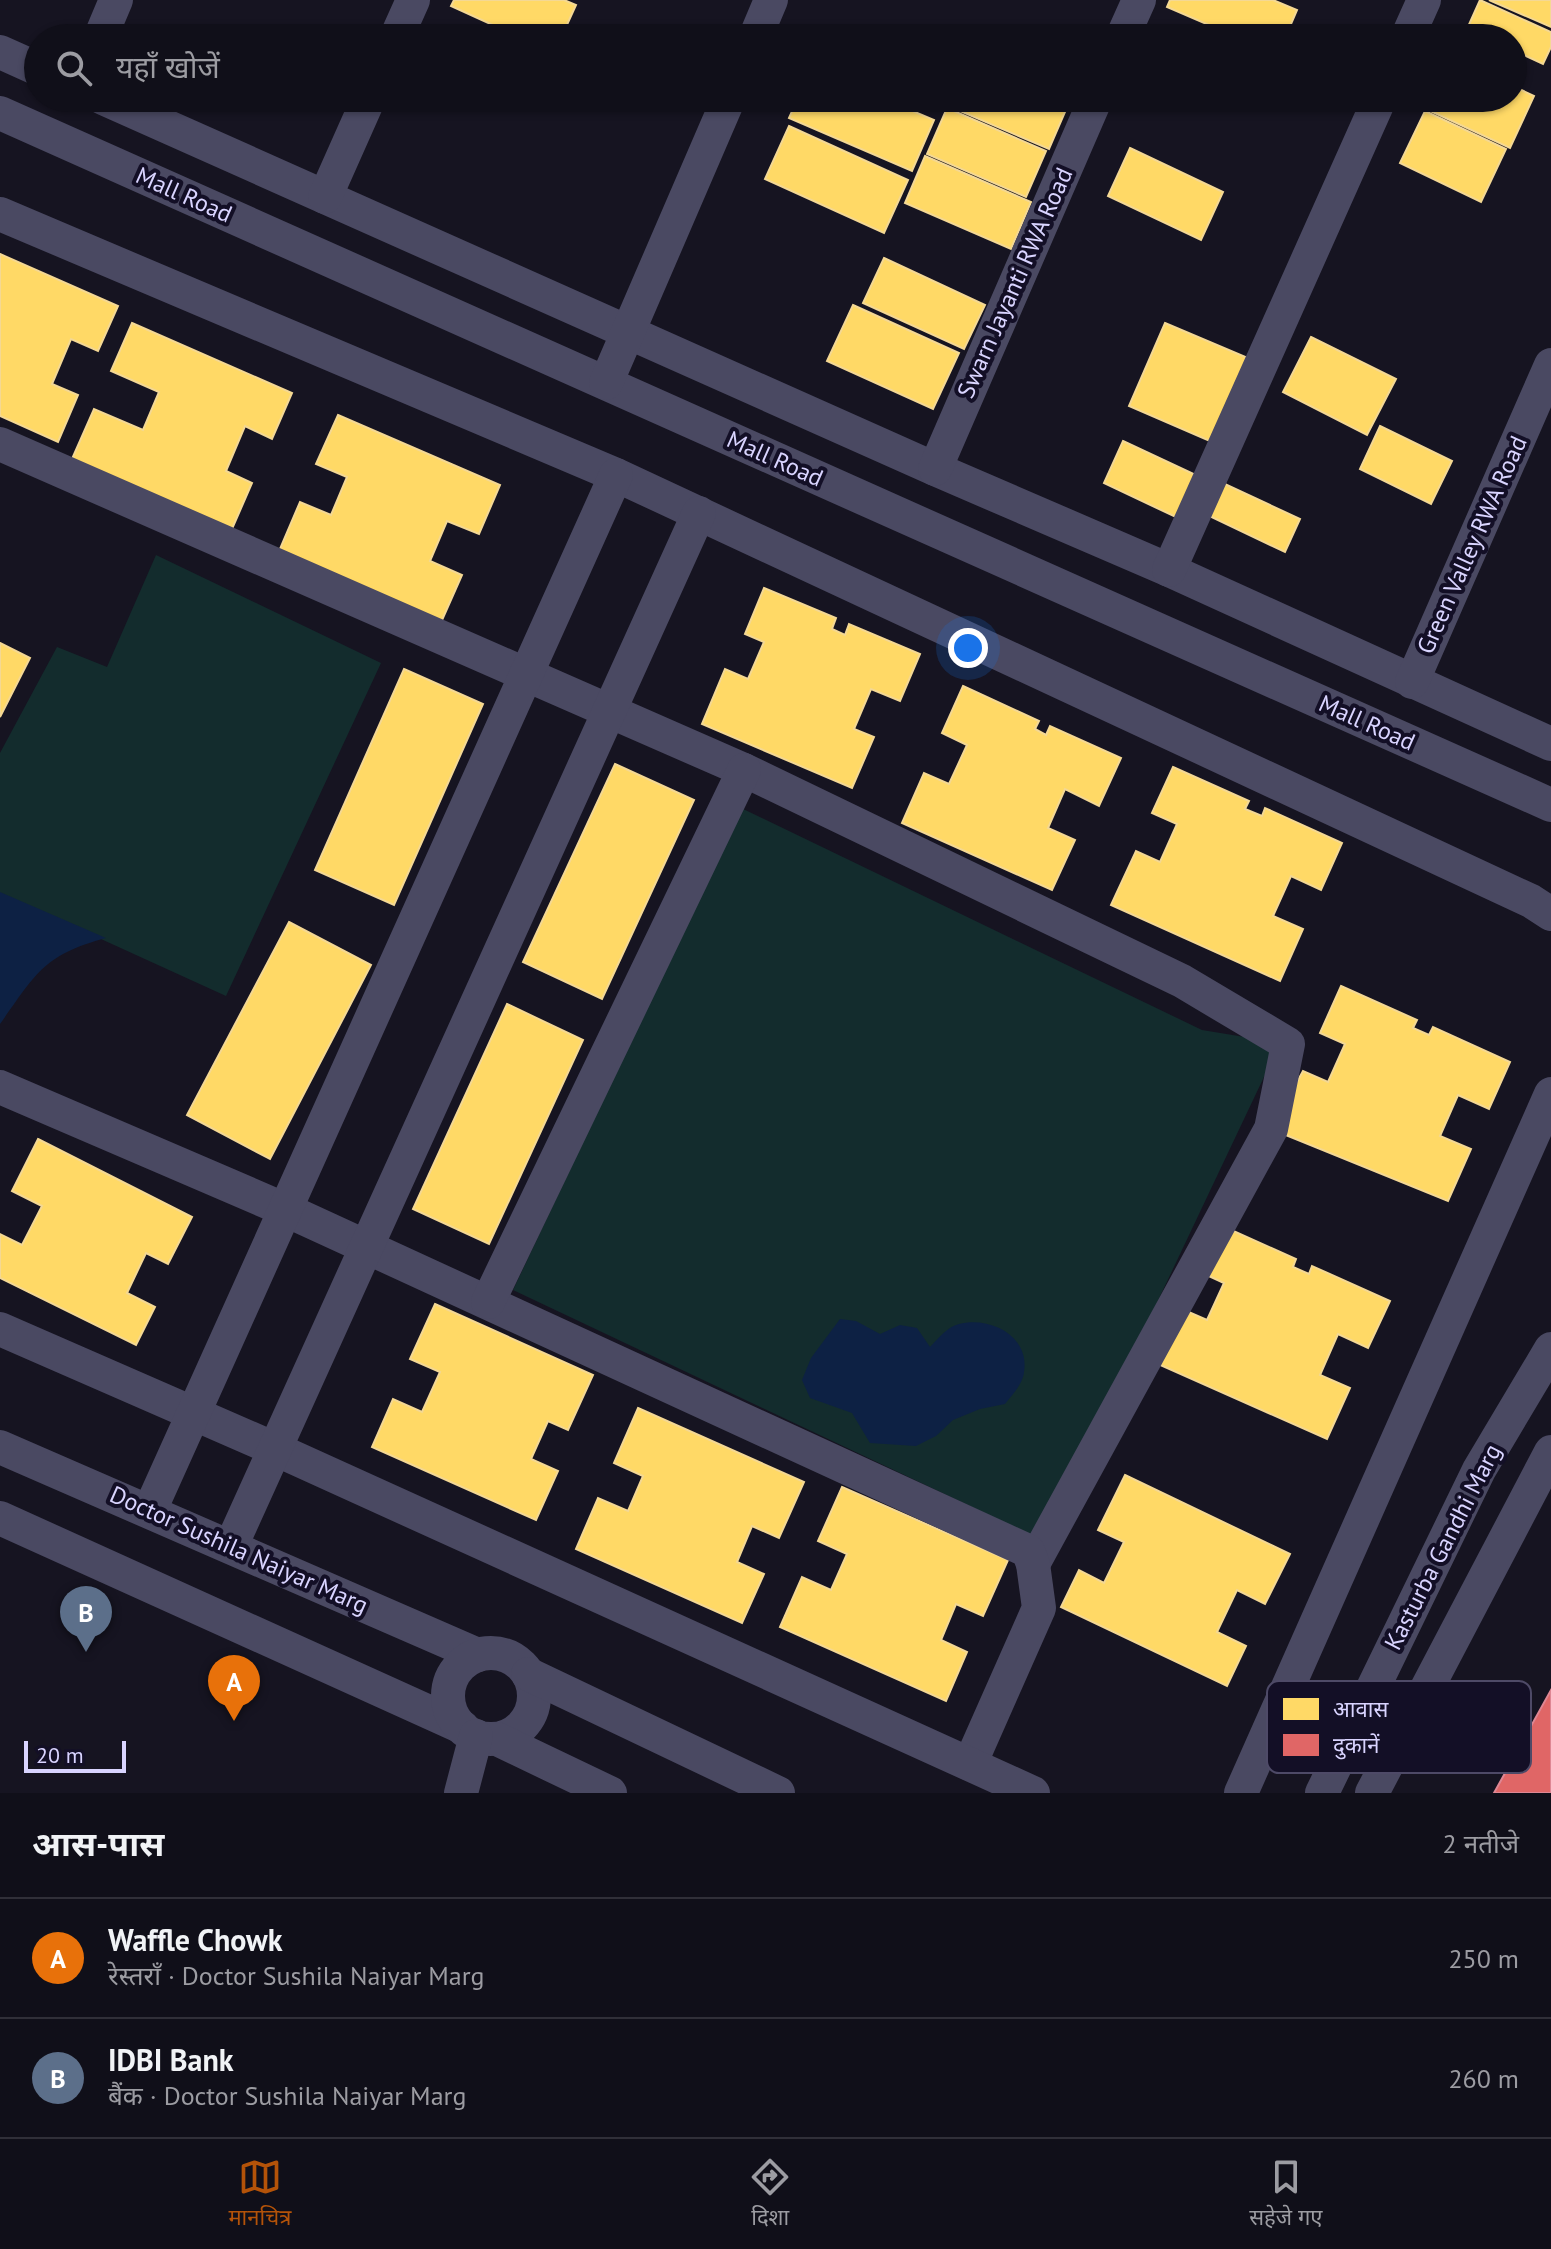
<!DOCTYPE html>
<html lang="hi">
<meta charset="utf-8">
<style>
body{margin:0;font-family:"PT Sans","Noto Sans Devanagari",sans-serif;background:#191822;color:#f1f3f6}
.scale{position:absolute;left:24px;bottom:20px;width:102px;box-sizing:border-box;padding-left:8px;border:4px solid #d9d4ff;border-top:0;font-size:22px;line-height:28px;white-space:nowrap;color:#d9d4ff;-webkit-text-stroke:6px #130f26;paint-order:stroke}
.you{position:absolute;left:968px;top:648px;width:28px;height:28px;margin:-20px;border:6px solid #fff;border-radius:50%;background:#1a73e8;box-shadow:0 0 0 12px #1a73e833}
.badge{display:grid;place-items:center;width:52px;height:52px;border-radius:50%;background:#b45309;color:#fff;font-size:26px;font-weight:700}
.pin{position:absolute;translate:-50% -66px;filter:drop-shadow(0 2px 4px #0008)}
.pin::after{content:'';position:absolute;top:42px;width:28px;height:24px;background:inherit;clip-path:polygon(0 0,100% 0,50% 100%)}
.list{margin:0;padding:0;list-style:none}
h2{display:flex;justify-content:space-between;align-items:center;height:104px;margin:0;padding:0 32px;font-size:34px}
h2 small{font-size:26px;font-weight:400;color:#9c9ca2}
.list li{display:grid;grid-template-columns:52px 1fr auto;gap:24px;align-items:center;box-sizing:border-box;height:120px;padding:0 32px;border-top:2px solid #302f38}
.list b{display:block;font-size:30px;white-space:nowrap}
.list p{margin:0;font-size:26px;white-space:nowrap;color:#9c9ca2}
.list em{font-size:26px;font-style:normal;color:#9c9ca2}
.icon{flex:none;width:44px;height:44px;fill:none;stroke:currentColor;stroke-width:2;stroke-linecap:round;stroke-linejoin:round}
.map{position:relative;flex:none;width:1551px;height:1793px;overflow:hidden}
.search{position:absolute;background:#100f19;box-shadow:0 2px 6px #0004;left:24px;right:24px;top:24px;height:88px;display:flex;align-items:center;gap:20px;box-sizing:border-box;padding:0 28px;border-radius:44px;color:#9c9ca2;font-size:30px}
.sheet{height:344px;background:#100f19}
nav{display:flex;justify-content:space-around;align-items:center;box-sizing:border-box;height:112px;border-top:2px solid #302f38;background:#100f19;font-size:22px;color:#9c9ca2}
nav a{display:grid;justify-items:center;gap:4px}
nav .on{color:#b45309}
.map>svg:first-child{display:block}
.green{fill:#132c2d}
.water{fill:#0d2144}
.homes{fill:#ffd966;stroke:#f4d894;stroke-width:2}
.shops{fill:#e06666;stroke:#de8794;stroke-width:2}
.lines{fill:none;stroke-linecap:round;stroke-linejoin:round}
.minor{stroke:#4a4962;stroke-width:34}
.labels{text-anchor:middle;stroke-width:8;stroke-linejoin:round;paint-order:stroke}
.street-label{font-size:24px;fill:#d9d4ff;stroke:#130f26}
.key{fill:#130f26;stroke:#4e4a67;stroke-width:2}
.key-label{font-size:22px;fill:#d9d4ff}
</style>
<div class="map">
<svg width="1551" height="1793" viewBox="0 0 1551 1793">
<rect width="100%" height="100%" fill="#161421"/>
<!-- green -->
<g class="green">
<polygon points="156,555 381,663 226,996 0,893 0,753 57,647 107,667"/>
<polygon points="741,808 1202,1030 1288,1044 1272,1060 1044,1541 513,1290"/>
</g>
<!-- water -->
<g class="water">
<path d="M0,892L106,938C43,955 36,974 0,1024Z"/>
<path d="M840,1319L856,1321L880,1334L900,1325L917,1328L930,1347C939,1338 947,1327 959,1324C990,1316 1030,1336 1024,1372C1023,1384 1012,1395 1005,1404L980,1409L953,1420L936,1436L916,1446L870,1443L852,1413L810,1398L802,1380L811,1358Z"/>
</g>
<!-- homes -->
<g class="homes">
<polygon points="454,0 564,0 576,5 561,38 521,38 451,6"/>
<polygon points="1170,0 1273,0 1297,10 1285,38 1239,38 1167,7"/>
<polygon points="1480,0 1551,32 1551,47 1543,64 1513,50 1513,38 1487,38 1467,29"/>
<polygon points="1489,0 1551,0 1551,27"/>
<polygon points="1513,86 1534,96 1510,148 1426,109 1431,98 1513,98"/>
<polygon points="798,98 882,98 934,120 912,171 789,118"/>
<polygon points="949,98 1071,98 1049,149 946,105"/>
<polygon points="947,108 1046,151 1026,197 927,154"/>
<polygon points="1425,111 1506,149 1481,202 1400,163"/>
<polygon points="789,126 908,180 884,233 765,179"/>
<polygon points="1130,148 1223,192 1201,240 1108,196"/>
<polygon points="925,156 1031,202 1011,249 905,203"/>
<polygon points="0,254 118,306 98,351 71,339 52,384 78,395 58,442 0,416"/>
<polygon points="884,258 985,305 964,349 863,303"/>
<polygon points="853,305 959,353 933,409 827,361"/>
<polygon points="132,323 292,393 272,439 245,426 226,471 252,483 232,529 72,459 94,409 143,430 159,392 111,371"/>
<polygon points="1165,323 1255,361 1219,445 1129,406"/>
<polygon points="1311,337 1396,379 1367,435 1283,392"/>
<polygon points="338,415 500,485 479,534 447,521 430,561 462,575 439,627 277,556 300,502 331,515 347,477 316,464"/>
<polygon points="1380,426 1452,461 1431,504 1360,469"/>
<polygon points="1123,441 1200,477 1180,519 1104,483"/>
<polygon points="1214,479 1300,519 1285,552 1199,511"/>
<polygon points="764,588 836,618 832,629 845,635 849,624 920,654 900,701 871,689 854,729 874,737 852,788 702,724 725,669 748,679 764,642 745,634"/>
<polygon points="0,643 30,658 0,717"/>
<polygon points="404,669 483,704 394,905 315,870"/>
<polygon points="963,686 1039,721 1035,729 1046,735 1050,726 1121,758 1099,806 1065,789 1048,828 1075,840 1052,890 902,823 924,773 949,784 967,745 942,733"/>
<polygon points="615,764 694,800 602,999 523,962"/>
<polygon points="1173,767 1249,801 1245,809 1262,816 1265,808 1342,843 1321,890 1291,876 1273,916 1303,929 1280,981 1111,905 1136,851 1160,862 1177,824 1152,813"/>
<polygon points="289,922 371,965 270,1159 187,1115"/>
<polygon points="1341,986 1417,1020 1413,1028 1429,1035 1433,1027 1510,1062 1489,1109 1458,1095 1440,1136 1471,1149 1448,1201 1271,1129 1303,1071 1328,1082 1345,1044 1320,1033"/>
<polygon points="507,1004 583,1040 489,1244 413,1209"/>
<polygon points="38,1139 192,1217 168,1264 146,1253 127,1293 155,1307 136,1345 0,1278 0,1234 22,1245 42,1206 12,1191"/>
<polygon points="1220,1225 1296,1259 1293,1267 1309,1274 1312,1266 1390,1301 1368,1348 1338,1334 1320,1375 1350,1388 1327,1439 1158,1364 1182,1309 1207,1320 1224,1283 1200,1272"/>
<polygon points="435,1304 593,1375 568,1430 548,1421 531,1459 558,1471 536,1520 372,1447 393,1399 422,1412 440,1372 410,1359"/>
<polygon points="638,1408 804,1482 779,1538 752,1526 737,1562 764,1574 742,1623 576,1549 598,1498 628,1511 643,1476 614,1463"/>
<polygon points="1125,1475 1290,1554 1265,1604 1237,1590 1217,1632 1246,1646 1227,1686 1061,1607 1079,1570 1104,1583 1124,1542 1098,1530"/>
<polygon points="842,1487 1008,1560 983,1616 956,1604 941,1640 967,1652 946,1701 780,1627 802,1577 831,1590 847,1554 818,1541"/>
</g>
<!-- shops -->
<polygon class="shops" points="1551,1690 1551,1793 1494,1793"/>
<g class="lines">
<!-- minor -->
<g class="minor">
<polyline points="100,38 116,0"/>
<polyline points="396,38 413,0"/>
<polyline points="755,38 771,0"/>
<polyline points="1122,38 1139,0"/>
<polyline points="1407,38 1424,0"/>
<polyline points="0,52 38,69"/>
<polyline points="103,98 935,469 1169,570 1551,744"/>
<polyline points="0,113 1551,805"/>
<polyline points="325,197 369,98"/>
<polyline points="0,214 616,475 1531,901 1551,914"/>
<polyline points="606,383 729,98"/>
<polyline points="0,444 744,770 1182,981 1288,1044 1271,1129 1033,1564"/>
<polyline points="935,469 1096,98"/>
<polyline points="1169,570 1380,98"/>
<polyline points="1412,682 1551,365"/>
<polyline points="0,1087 286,1210 1028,1551 1033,1564 1039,1608 970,1764"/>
<polyline points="488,1302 744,770"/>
<polyline points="0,1329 275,1449 1033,1793"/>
<polyline points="0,1447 478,1655"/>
<polyline points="150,1510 616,475"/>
<polyline points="0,1518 462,1727"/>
<polyline points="231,1546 699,513"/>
<circle cx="491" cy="1696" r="43"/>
<polyline points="528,1674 778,1793"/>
<polyline points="1269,1731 1337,1762"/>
<polyline points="497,1739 610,1793"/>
<polyline points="461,1793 476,1736"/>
<polyline points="1241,1793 1551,1094"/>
<polyline points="1322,1793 1479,1470 1551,1349"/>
<polyline points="1372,1793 1551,1452"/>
</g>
</g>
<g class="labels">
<!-- street labels -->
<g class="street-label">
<text transform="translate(184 195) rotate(24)" y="8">Mall Road</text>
<text transform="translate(1015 283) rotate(-66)" y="8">Swarn Jayanti RWA Road</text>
<text transform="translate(775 459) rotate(24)" y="8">Mall Road</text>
<text transform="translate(1472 545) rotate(-66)" y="8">Green Valley RWA Road</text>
<text transform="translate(1367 723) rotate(24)" y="8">Mall Road</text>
<text transform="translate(1443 1547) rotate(-63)" y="8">Kasturba Gandhi Marg</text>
<text transform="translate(239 1550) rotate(24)" y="8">Doctor Sushila Naiyar Marg</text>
</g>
</g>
<!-- legend -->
<rect x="1267" y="1681" width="264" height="92" rx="12" class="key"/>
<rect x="1283" y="1698" width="36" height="22" fill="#ffd966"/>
<rect x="1283" y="1734" width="36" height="22" fill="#e06666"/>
<g class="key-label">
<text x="1333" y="1717">आवास</text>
<text x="1333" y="1753">दुकानें</text>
</g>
</svg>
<div class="scale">20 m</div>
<div class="you"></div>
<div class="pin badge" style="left:234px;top:1721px;background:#e8710a">A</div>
<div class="pin badge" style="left:86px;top:1652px;background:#5c6f8a">B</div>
<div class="search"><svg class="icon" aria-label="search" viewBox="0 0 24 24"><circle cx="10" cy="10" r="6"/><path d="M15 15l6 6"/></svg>यहाँ खोजें</div>
</div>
<section class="sheet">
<h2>आस-पास<small>2 नतीजे</small></h2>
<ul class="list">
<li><span class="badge" style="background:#e8710a">A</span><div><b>Waffle Chowk</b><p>रेस्तराँ · Doctor Sushila Naiyar Marg</p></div><em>250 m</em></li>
<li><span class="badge" style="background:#5c6f8a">B</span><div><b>IDBI Bank</b><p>बैंक · Doctor Sushila Naiyar Marg</p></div><em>260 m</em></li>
</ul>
</section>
<nav>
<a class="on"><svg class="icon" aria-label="map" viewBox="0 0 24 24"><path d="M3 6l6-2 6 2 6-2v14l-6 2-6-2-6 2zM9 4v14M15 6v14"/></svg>मानचित्र</a>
<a><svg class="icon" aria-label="directions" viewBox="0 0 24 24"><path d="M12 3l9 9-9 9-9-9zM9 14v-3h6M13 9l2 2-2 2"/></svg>दिशा</a>
<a><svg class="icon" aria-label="saved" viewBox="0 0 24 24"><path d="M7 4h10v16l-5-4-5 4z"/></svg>सहेजे गए</a>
</nav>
